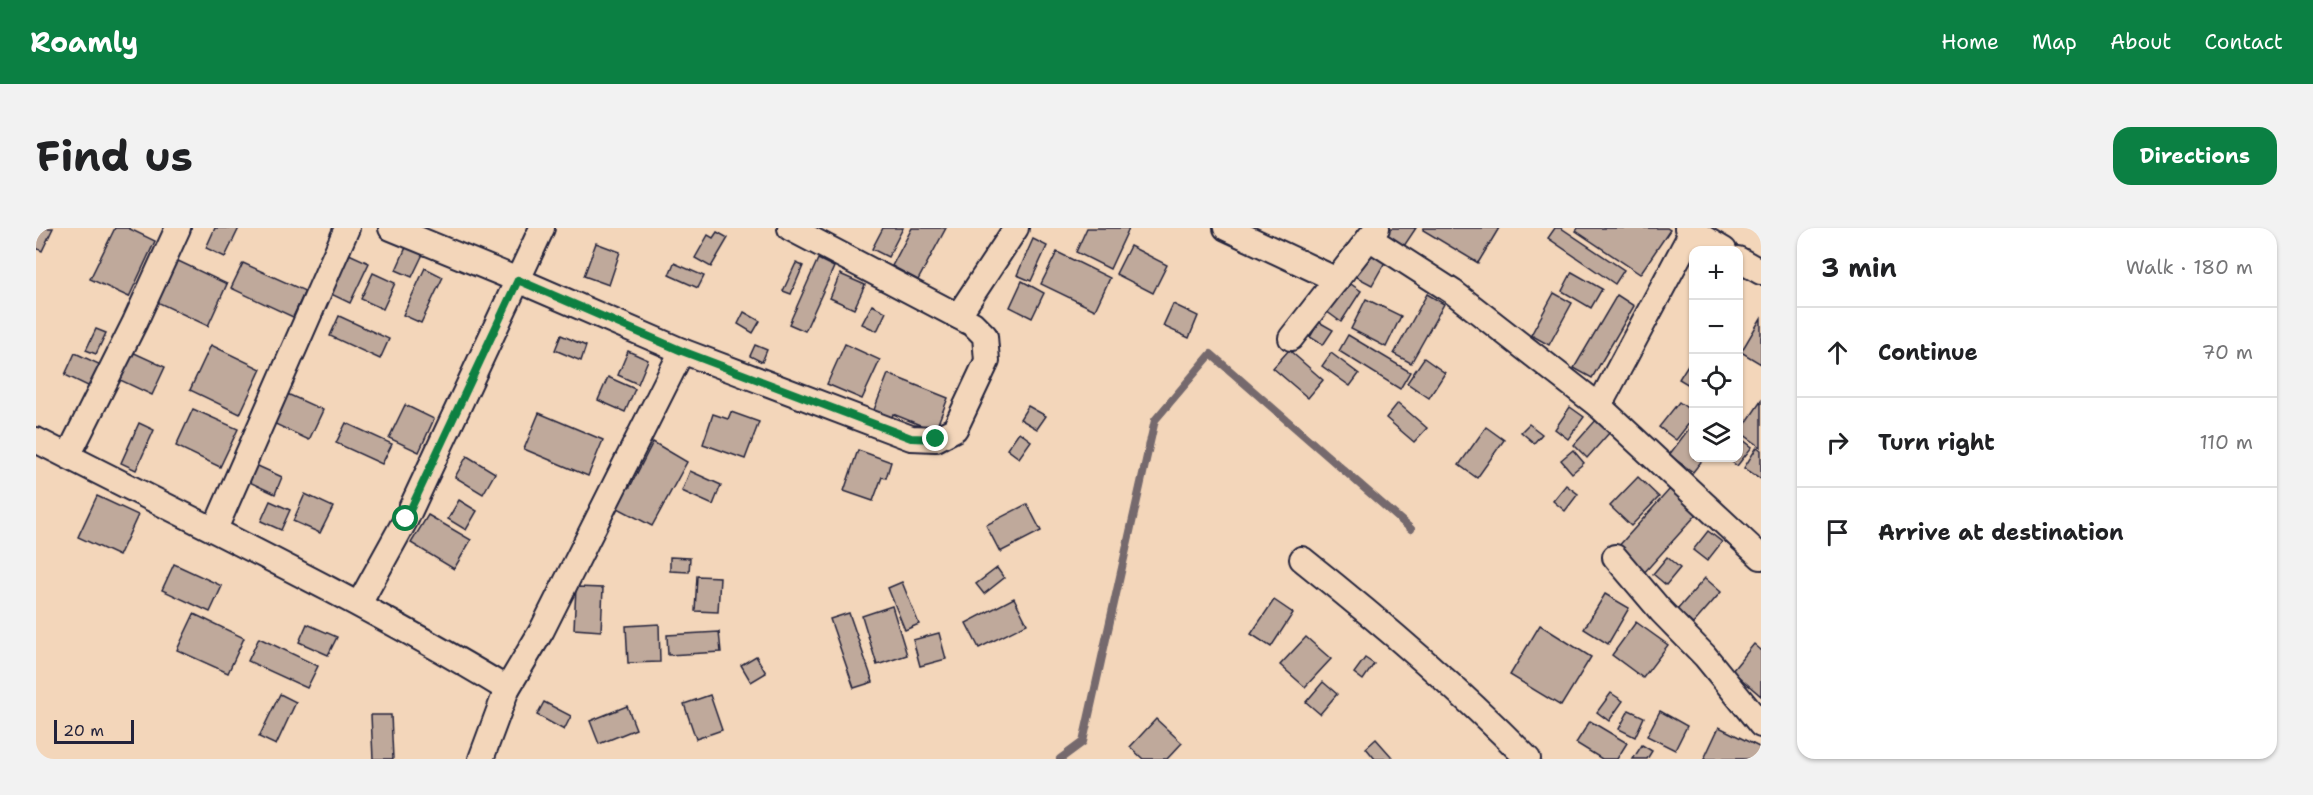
<!DOCTYPE html>
<meta charset="utf-8">
<style>
body{margin:0;font-family:"Shantell Sans",sans-serif;background:#f2f2f2;color:#202124}
.controls{position:absolute;right:18px;top:18px;display:grid;overflow:hidden;border-radius:12px;box-shadow:0 2px 4px #0004}
.controls button{width:54px;height:54px;display:grid;place-items:center;padding:0;border:0;border-bottom:2px solid #e0e0e0;background:#fff;color:#202124;font:30px sans-serif}
.scale{position:absolute;left:18px;bottom:15px;width:80px;box-sizing:border-box;padding-left:6px;border:3px solid #22223b;border-top:0;font-size:16px;line-height:21px;white-space:nowrap;color:#22223b;-webkit-text-stroke:4px #f3d6ba;paint-order:stroke}
.stop{position:absolute;width:18px;height:18px;margin:-14px;border:4px solid #0b8043;border-radius:50%;background:#fff}
.stop.end{background:#0b8043;border-color:#fff;box-shadow:0 2px 6px #0008}
.list{margin:0;padding:0;list-style:none}
h2{display:flex;justify-content:space-between;align-items:center;height:78px;margin:0;padding:0 24px;font-size:26px}
h2 small{font-size:20px;font-weight:400;color:#757577}
.list li{display:grid;grid-template-columns:39px 1fr auto;gap:18px;align-items:center;box-sizing:border-box;height:90px;padding:0 24px;border-top:2px solid #e0e0e0}
.list b{display:block;font-size:22px;white-space:nowrap}
.list em{font-size:20px;font-style:normal;color:#757577}
.icon{flex:none;width:33px;height:33px;fill:none;stroke:currentColor;stroke-width:2;stroke-linecap:round;stroke-linejoin:round}
.map{position:relative;flex:none;width:1725px;height:531px;overflow:hidden;border-radius:18px}
header{display:flex;align-items:center;gap:36px;box-sizing:border-box;height:84px;padding:0 30px;background:#0b8043;color:#fff}
header strong{font-size:28px}
nav{display:flex;gap:33px;margin-inline-start:auto;font-size:21px}
.intro{display:flex;align-items:center;justify-content:space-between;box-sizing:border-box;height:144px;padding:0 36px}
h1{margin:0;font-size:42px}
.button{padding:15px 27px;border-radius:18px;background:#0b8043;color:#fff;font-size:21px;font-weight:700}
main{display:flex;gap:36px;padding:0 36px}
aside{flex:1;background:#fff;border-radius:18px;box-shadow:0 2px 4px #0004}
.map>svg:first-child{display:block}
.lines{fill:none;stroke-linecap:round;stroke-linejoin:round}
.stream{stroke:#74696d;stroke-width:8}
.building{fill:#bfa99b;stroke:#22223b;stroke-width:1.5}
.minor-casing{stroke:#22223b;stroke-width:28}
.minor{stroke:#f3d6ba;stroke-width:24}
.route{stroke:#0b8043;stroke-width:8}
</style>
<header>
<strong>Roamly</strong>
<nav><a>Home</a><a>Map</a><a>About</a><a>Contact</a></nav>
</header>
<div class="intro"><h1>Find us</h1><a class="button">Directions</a></div>
<main>
<div class="map">
<svg width="1725" height="531" viewBox="0 0 1725 531">
<rect width="100%" height="100%" fill="#f3d6ba"/>
<filter id="ink" filterUnits="userSpaceOnUse"><feTurbulence type="fractalNoise" baseFrequency=".0167" numOctaves="2"/><feDisplacementMap in="SourceGraphic" scale="12" xChannelSelector="R" yChannelSelector="G"/><feConvolveMatrix kernelMatrix="1 2 1 2 8 2 1 2 1" color-interpolation-filters="sRGB"/></filter>
<g filter="url(#ink)">
<g class="lines">
<!-- stream -->
<polyline class="stream" points="1024,531 1047,514 1119,192 1175,126 1375,301"/>
</g>
<!-- building -->
<g class="building">
<polygon points="0,0 17,0 6,23 0,20"/>
<polygon points="79,0 92,0 119,13 93,69 54,51"/>
<polygon points="179,0 203,0 189,29 170,20"/>
<polygon points="847,0 867,0 852,29 836,21"/>
<polygon points="876,0 910,0 882,52 856,38"/>
<polygon points="1051,0 1093,0 1074,41 1040,24"/>
<polygon points="1354,0 1380,0 1366,21 1348,9"/>
<polygon points="1388,0 1463,0 1442,35 1387,2"/>
<polygon points="1519,0 1525,0 1588,42 1579,56 1512,10"/>
<polygon points="1542,0 1631,0 1634,2 1604,46 1540,3"/>
<polygon points="681,4 692,10 675,39 659,30 672,7 677,10"/>
<polygon points="997,11 1011,18 995,53 981,47"/>
<polygon points="560,15 584,24 573,57 548,48"/>
<polygon points="1335,15 1354,25 1336,57 1317,47"/>
<polygon points="371,17 388,24 376,49 360,42"/>
<polygon points="1094,18 1131,37 1117,65 1080,46"/>
<polygon points="1021,24 1074,50 1059,82 1005,56"/>
<polygon points="313,26 333,35 314,75 295,66"/>
<polygon points="138,31 191,56 172,98 119,73"/>
<polygon points="782,31 798,39 769,103 753,96"/>
<polygon points="207,35 269,63 257,89 195,60"/>
<polygon points="638,35 668,48 662,60 633,47"/>
<polygon points="760,35 767,38 755,66 747,63"/>
<polygon points="389,40 407,49 385,95 367,87"/>
<polygon points="1536,44 1566,61 1555,80 1526,63"/>
<polygon points="337,45 359,55 347,81 325,71"/>
<polygon points="804,46 829,57 818,81 794,70"/>
<polygon points="1306,50 1325,63 1305,94 1286,80"/>
<polygon points="986,53 1008,65 996,90 974,79"/>
<polygon points="1518,65 1536,75 1513,117 1495,107"/>
<polygon points="1391,66 1408,76 1375,135 1358,126"/>
<polygon points="1581,67 1598,78 1556,150 1538,140"/>
<polygon points="1330,71 1365,88 1350,119 1315,101"/>
<polygon points="1137,76 1162,88 1153,110 1127,98"/>
<polygon points="836,77 850,84 841,103 826,96"/>
<polygon points="708,84 724,93 717,105 702,96"/>
<polygon points="303,88 353,111 344,131 294,108"/>
<polygon points="1725,90 1725,136 1705,124"/>
<polygon points="1283,94 1297,102 1287,117 1274,109"/>
<polygon points="60,101 70,105 60,126 50,122"/>
<polygon points="525,107 550,118 545,133 519,122"/>
<polygon points="1312,107 1374,144 1364,161 1303,123"/>
<polygon points="809,116 844,132 826,171 791,156"/>
<polygon points="175,117 225,141 204,186 154,162"/>
<polygon points="719,117 731,122 726,134 714,128"/>
<polygon points="1253,122 1287,152 1272,170 1237,140"/>
<polygon points="94,123 129,139 116,167 82,151"/>
<polygon points="592,123 612,132 602,156 582,147"/>
<polygon points="39,125 65,137 54,159 29,147"/>
<polygon points="1295,125 1323,146 1314,158 1286,138"/>
<polygon points="1658,127 1658,160 1643,151"/>
<polygon points="1388,130 1409,145 1393,170 1371,155"/>
<polygon points="852,146 912,170 899,203 857,186 854,195 836,187"/>
<polygon points="572,149 599,161 589,184 562,172"/>
<polygon points="247,164 287,182 273,212 233,193"/>
<polygon points="1725,173 1725,219 1704,204"/>
<polygon points="1643,174 1658,185 1658,189 1640,212 1623,199"/>
<polygon points="1362,175 1391,200 1378,214 1350,190"/>
<polygon points="369,177 398,191 383,224 353,210"/>
<polygon points="992,178 1010,188 1001,201 984,191"/>
<polygon points="1534,179 1548,189 1532,211 1519,201"/>
<polygon points="157,181 202,201 184,239 140,218"/>
<polygon points="695,184 723,194 709,231 667,216 677,186 692,191"/>
<polygon points="503,185 567,212 552,248 488,221"/>
<polygon points="1561,191 1574,204 1551,230 1538,217"/>
<polygon points="1658,194 1658,230 1668,230 1657,244 1633,227"/>
<polygon points="103,195 118,202 100,242 85,235"/>
<polygon points="310,195 356,216 346,236 300,215"/>
<polygon points="1493,196 1506,206 1498,215 1485,204"/>
<polygon points="1450,199 1468,212 1441,250 1423,237"/>
<polygon points="983,204 995,213 983,230 971,221"/>
<polygon points="1702,208 1716,219 1701,238 1691,230 1702,230"/>
<polygon points="617,214 651,234 616,298 578,278 589,256 594,259"/>
<polygon points="1721,219 1725,222 1725,251 1708,240"/>
<polygon points="822,222 855,234 850,250 846,249 837,273 808,263"/>
<polygon points="1537,222 1548,235 1536,245 1525,232"/>
<polygon points="431,228 459,245 447,266 419,249"/>
<polygon points="213,234 246,249 239,266 205,250"/>
<polygon points="654,243 685,257 677,277 646,263"/>
<polygon points="1602,249 1623,269 1595,298 1574,278"/>
<polygon points="1530,257 1542,266 1529,283 1517,273"/>
<polygon points="1634,261 1661,286 1607,346 1580,321"/>
<polygon points="269,266 297,279 284,305 257,293"/>
<polygon points="61,268 102,287 83,328 42,309"/>
<polygon points="423,272 441,283 430,302 412,291"/>
<polygon points="234,273 254,282 245,302 225,293"/>
<polygon points="991,276 1005,303 964,324 950,297"/>
<polygon points="392,287 435,312 418,341 375,315"/>
<polygon points="1672,303 1686,314 1671,333 1657,322"/>
<polygon points="634,329 654,330 653,344 634,343"/>
<polygon points="1631,329 1644,340 1630,357 1617,346"/>
<polygon points="138,336 186,358 174,384 126,362"/>
<polygon points="961,340 968,350 948,366 940,356"/>
<polygon points="661,348 684,349 682,384 659,383"/>
<polygon points="1669,350 1685,364 1657,396 1641,382"/>
<polygon points="866,354 883,396 869,402 852,360"/>
<polygon points="540,359 567,360 565,403 538,401"/>
<polygon points="1569,366 1593,380 1572,416 1548,401"/>
<polygon points="978,370 991,396 943,420 930,395"/>
<polygon points="1238,372 1257,385 1235,419 1215,406"/>
<polygon points="856,378 871,427 841,437 826,388"/>
<polygon points="813,385 837,454 818,460 794,391"/>
<polygon points="158,386 208,410 192,445 141,422"/>
<polygon points="1600,394 1632,417 1607,450 1576,427"/>
<polygon points="271,396 301,409 292,427 263,414"/>
<polygon points="623,396 624,434 592,435 590,398"/>
<polygon points="1504,397 1555,429 1525,478 1474,447"/>
<polygon points="683,404 685,424 632,427 631,407"/>
<polygon points="903,405 910,431 884,438 877,412"/>
<polygon points="1270,409 1295,431 1269,459 1244,437"/>
<polygon points="223,410 282,438 271,460 212,433"/>
<polygon points="1718,416 1725,422 1725,468 1696,443"/>
<polygon points="720,428 730,445 715,454 705,437"/>
<polygon points="1329,430 1338,436 1327,452 1318,445"/>
<polygon points="1287,454 1301,466 1284,486 1270,474"/>
<polygon points="1575,465 1587,473 1573,493 1561,484"/>
<polygon points="244,466 260,474 240,517 223,509"/>
<polygon points="674,467 686,502 660,511 648,476"/>
<polygon points="508,474 535,488 528,502 501,487"/>
<polygon points="591,478 600,501 563,516 554,493"/>
<polygon points="1593,482 1608,489 1599,509 1583,501"/>
<polygon points="1624,483 1651,498 1639,522 1611,508"/>
<polygon points="335,487 355,487 357,531 337,531"/>
<polygon points="1120,491 1146,515 1131,531 1107,531 1094,519"/>
<polygon points="1554,493 1591,515 1581,531 1566,531 1540,515"/>
<polygon points="1683,499 1725,520 1722,531 1668,531"/>
<polygon points="1340,511 1356,529 1353,531 1339,531 1330,520"/>
<polygon points="1606,517 1616,523 1611,531 1597,531"/>
</g>
<g class="lines">
<!-- minor casing -->
<g class="minor-casing">
<g id="minor">
<polyline points="355,0 482,52 646,123 875,210 900,211 919,201 951,133 949,108 937,96 754,0"/>
<polyline points="1190,0 1301,52"/>
<polyline points="1651,0 1688,22"/>
<polyline points="1333,10 1417,64 1563,178 1725,329"/>
<polyline points="1702,31 1725,44"/>
<polyline points="922,88 980,0"/>
<polyline points="1255,110 1341,0"/>
<polyline points="1563,178 1658,0"/>
<path d="M0,212C158,293 319,369 471,461"/>
<polyline points="32,228 99,94 142,0"/>
<polyline points="179,301 311,0"/>
<polyline points="1579,329 1625,383 1669,428 1725,497"/>
<path d="M1266,331C1345,394 1421,459 1492,531"/>
<polyline points="323,376 370,291 506,0"/>
<polyline points="445,531 471,461 506,402 646,123"/>
</g>
</g>
<!-- minor -->
<use href="#minor" class="minor"/>
</g>
</g>
<g class="lines" filter="url(#ink)">
<!-- route -->
<polyline class="route" points="370,291 482,52 646,123 875,210 900,211"/>
</g>
</svg>
<div class="controls">
<button>+</button>
<button>−</button>
<button><svg class="icon" aria-label="locate" viewBox="0 0 24 24"><circle cx="12" cy="12" r="6"/><path d="M12 2v4M12 18v4M2 12h4M18 12h4"/></svg></button>
<button><svg class="icon" aria-label="layers" viewBox="0 0 24 24"><path d="M12 4l9 5-9 5-9-5zM3 14l9 5 9-5"/></svg></button>
</div>
<div class="scale">20 m</div>
<div class="stop" style="left:370px;top:291px"></div>
<div class="stop end" style="left:900px;top:211px"></div>
</div>
<aside>
<h2>3 min<small>Walk · 180 m</small></h2>
<ul class="list">
<li><svg class="icon" aria-label="ahead" viewBox="0 0 24 24"><path d="M12 20V5M6 11l6-6 6 6"/></svg><div><b>Continue</b></div><em>70 m</em></li>
<li><svg class="icon" aria-label="right" viewBox="0 0 24 24"><path d="M7 20v-9h11M14 6l5 5-5 5"/></svg><div><b>Turn right</b></div><em>110 m</em></li>
<li><svg class="icon" aria-label="arrive" viewBox="0 0 24 24"><path d="M6 21V4h12l-3 4 3 4H6"/></svg><div><b>Arrive at destination</b></div></li>
</ul>
</aside>
</main>
